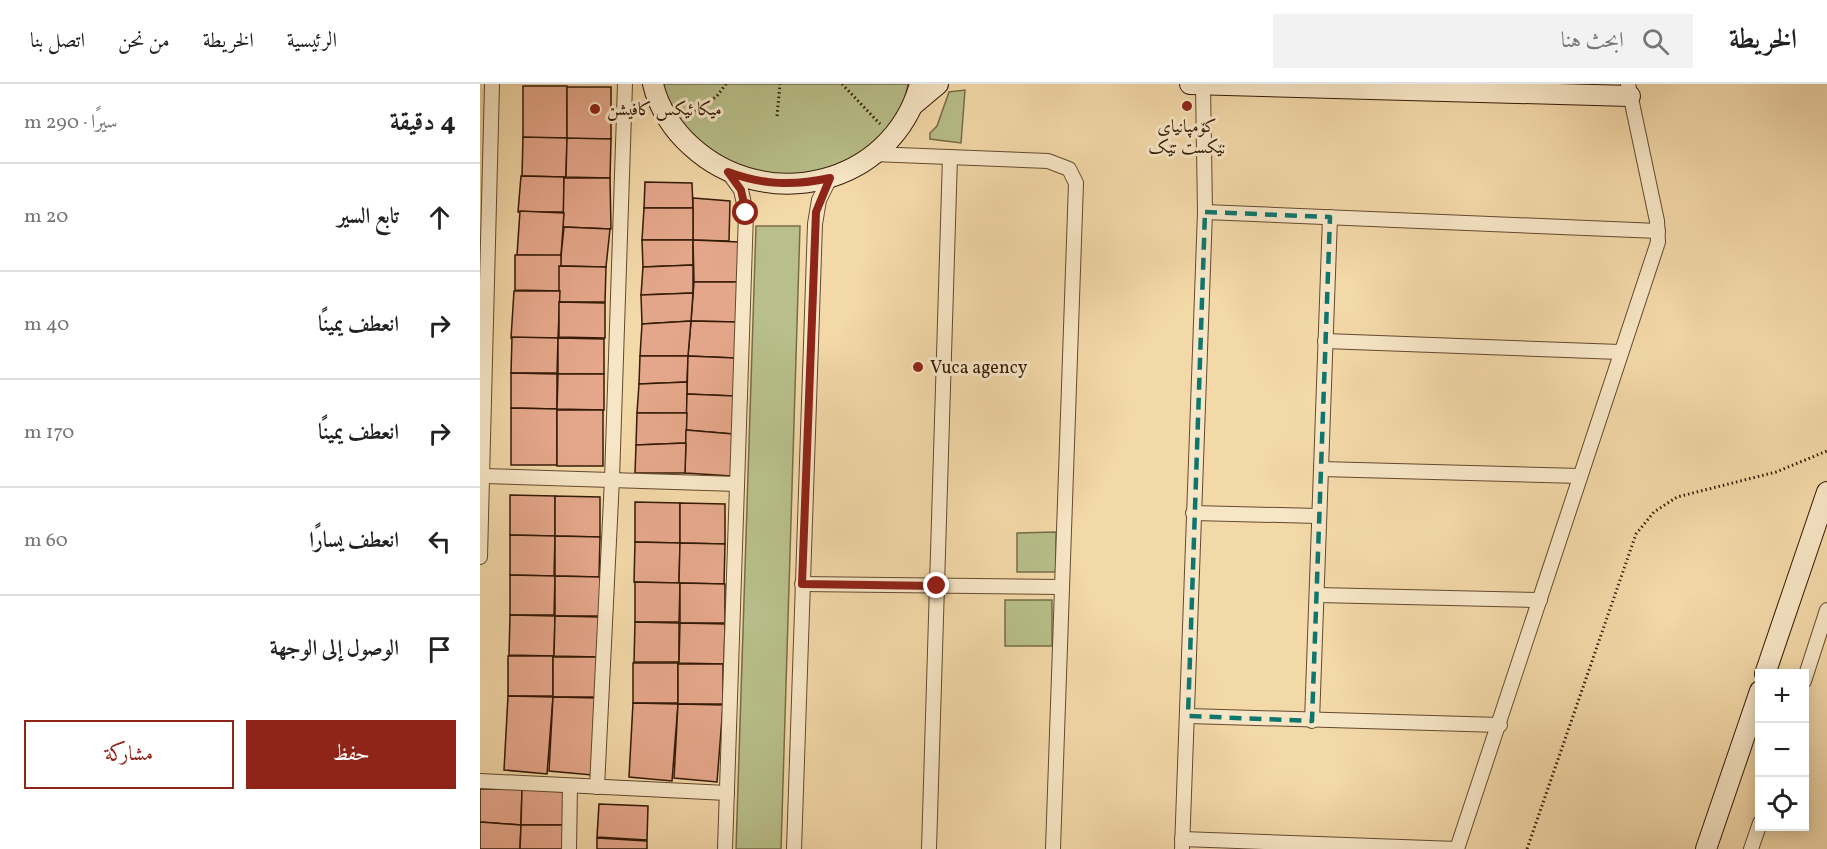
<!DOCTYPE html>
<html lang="ar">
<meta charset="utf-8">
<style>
body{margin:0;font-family:Vollkorn,Amiri,serif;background:#f2f2f2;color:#222;direction:rtl}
.controls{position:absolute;right:18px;bottom:18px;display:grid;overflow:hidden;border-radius:0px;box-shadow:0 3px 15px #0003}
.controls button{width:54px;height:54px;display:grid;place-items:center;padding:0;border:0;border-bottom:2px solid #e0e0e0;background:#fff;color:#222;font:30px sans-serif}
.stop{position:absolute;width:18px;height:18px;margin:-14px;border:4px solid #8f2418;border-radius:50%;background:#fff}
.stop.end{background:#8f2418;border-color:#fff;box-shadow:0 2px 6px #0008}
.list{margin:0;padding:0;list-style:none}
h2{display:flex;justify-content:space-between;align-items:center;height:78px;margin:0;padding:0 24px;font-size:26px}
h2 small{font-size:20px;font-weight:400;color:#767676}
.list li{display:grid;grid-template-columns:39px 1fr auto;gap:18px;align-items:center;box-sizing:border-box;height:108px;padding:0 24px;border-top:2px solid #e0e0e0}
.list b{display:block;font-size:22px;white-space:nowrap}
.list em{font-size:20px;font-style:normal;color:#767676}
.actions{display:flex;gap:12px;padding:18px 24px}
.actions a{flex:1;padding:14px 0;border:2px solid #8f2418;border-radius:0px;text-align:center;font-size:21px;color:#8f2418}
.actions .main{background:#8f2418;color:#fff}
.icon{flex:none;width:33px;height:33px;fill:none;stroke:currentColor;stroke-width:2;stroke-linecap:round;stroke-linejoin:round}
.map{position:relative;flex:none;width:1347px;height:765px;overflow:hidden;direction:ltr}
header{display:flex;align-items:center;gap:36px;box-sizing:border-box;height:84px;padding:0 30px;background:#fff;border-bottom:2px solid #e0e0e0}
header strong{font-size:28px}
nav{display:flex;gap:33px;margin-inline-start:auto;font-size:21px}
.search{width:420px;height:54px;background:#f2f2f2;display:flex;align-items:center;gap:15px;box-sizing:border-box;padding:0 21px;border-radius:0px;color:#767676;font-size:22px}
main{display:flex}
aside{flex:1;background:#fff}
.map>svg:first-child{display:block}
.green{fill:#b8bf8a;stroke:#766d48;stroke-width:1.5}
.building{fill:#e5a78b;stroke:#341b06;stroke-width:1.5}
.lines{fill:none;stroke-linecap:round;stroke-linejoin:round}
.street-casing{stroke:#644a2e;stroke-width:16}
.secondary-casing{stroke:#341b06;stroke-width:22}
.path{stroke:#341b06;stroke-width:3;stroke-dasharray:1.5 3;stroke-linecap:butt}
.street{stroke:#f7e6c6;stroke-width:14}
.secondary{stroke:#f7e6c6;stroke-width:20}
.route{stroke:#8f2418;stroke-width:8}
.marked{fill:none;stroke:#0f766e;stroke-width:4.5;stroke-dasharray:12 8;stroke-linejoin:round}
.poi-dot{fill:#8f2418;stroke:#f7e6c6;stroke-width:2}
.labels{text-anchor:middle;stroke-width:6;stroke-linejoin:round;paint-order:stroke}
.poi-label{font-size:18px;fill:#341b06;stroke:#f7e6c6;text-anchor:start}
</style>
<header>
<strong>الخريطة</strong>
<div class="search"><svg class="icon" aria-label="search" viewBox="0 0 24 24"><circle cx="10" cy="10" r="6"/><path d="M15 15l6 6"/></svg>ابحث هنا</div>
<nav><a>الرئيسية</a><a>الخريطة</a><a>من نحن</a><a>اتصل بنا</a></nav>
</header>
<main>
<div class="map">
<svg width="1347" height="765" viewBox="0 0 1347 765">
<rect width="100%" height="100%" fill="#f3d8a8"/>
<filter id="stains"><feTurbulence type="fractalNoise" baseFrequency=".00333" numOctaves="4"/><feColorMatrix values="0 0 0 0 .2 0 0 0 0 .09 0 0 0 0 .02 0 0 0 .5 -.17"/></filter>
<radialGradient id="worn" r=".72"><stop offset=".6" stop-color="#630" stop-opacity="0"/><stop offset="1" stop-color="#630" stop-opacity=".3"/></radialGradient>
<!-- green -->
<g class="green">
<polygon points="182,0 428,0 423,22 400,57 367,83 286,98 211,59 188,23"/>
<polygon points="485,6 481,59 450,55 450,49 457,42 469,8"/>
<polygon points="276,142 320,142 301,765 256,765"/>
<polygon points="576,448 576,488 537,488 537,449"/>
<rect x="525" y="516" width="47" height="46"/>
</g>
<!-- building -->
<g class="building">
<rect x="43" y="2" width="44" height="52"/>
<rect x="87" y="3" width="44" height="52"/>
<polygon points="43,53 87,54 86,93 42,92"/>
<polygon points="87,54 131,55 130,94 86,93"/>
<polygon points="41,92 84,93 84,128 38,128"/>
<polygon points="84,94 130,94 131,145 83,143"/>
<polygon points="165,98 212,99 213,124 164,124"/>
<polygon points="213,114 250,117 249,157 213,156"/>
<polygon points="164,124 213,124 213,156 162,156"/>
<polygon points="40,127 84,129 81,172 37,171"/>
<polygon points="84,143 130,145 126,183 80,182"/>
<polygon points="162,156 213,156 213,181 163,183"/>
<polygon points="213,156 259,158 257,198 214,198"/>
<polygon points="35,171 81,171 81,207 35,206"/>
<polygon points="213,181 213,209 161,211 163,183"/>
<polygon points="79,182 126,183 125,218 79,218"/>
<polygon points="214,198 257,198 257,238 211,237"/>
<polygon points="34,207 80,207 78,254 31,254"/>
<polygon points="213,209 211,237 162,240 161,211"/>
<polygon points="79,218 125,219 125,254 79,253"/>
<polygon points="211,237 257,238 255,274 208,272"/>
<polygon points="211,237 208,272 160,272 162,240"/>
<polygon points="32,253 78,254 77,289 31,289"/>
<polygon points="78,254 124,255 124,290 78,290"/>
<polygon points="160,272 208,272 207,298 159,300"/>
<polygon points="208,272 255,274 254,312 207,310"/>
<polygon points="31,289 77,290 77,325 31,324"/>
<polygon points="78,290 124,290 124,326 77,325"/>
<polygon points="207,298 207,329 157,329 159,300"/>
<polygon points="207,310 254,312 253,350 206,346"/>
<polygon points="31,324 77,325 77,381 31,381"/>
<rect x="77" y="326" width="46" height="56"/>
<polygon points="157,329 207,329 206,359 156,361"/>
<polygon points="206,346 253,350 252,392 205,389"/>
<polygon points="206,359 205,389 155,389 156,361"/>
<polygon points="30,411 75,412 75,452 30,451"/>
<polygon points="75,412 120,413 120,453 75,452"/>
<polygon points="155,418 200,419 200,459 155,458"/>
<polygon points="200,419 245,420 245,460 200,459"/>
<polygon points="30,451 75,452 74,492 30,491"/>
<polygon points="75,452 120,453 119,493 75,492"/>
<polygon points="155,458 200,459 199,499 154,498"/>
<polygon points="200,459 245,460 244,500 199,499"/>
<polygon points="30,491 75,492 74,531 30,531"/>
<polygon points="75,492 120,493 120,532 75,532"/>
<polygon points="155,498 200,499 199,538 155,538"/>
<polygon points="200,499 245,500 245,539 200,539"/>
<polygon points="30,531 75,532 74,572 29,571"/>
<polygon points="75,532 119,533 119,573 74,572"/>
<polygon points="155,538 199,539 199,578 154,578"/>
<polygon points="200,539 245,540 244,580 199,579"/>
<rect x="28" y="572" width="45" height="40"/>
<rect x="73" y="573" width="45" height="40"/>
<rect x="153" y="579" width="45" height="40"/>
<rect x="198" y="580" width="45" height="40"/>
<polygon points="28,612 73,613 67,690 24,686"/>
<polygon points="73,613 118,614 112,691 69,687"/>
<polygon points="153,619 198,620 192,697 149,693"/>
<polygon points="198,620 243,621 237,698 194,694"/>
<polygon points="0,705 42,705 41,741 0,738"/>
<polygon points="42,705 90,708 89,741 41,741"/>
<polygon points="119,720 168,722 167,756 117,753"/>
<polygon points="0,738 41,741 40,765 0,765"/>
<polygon points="41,741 89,741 89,765 40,765"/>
<polygon points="117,754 167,757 167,765 117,765"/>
</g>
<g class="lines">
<!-- street casing -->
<g class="street-casing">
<g id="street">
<polyline points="393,70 568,77 589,85 596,99 573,765"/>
<polyline points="725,128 1178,147"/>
<polyline points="845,257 1140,268"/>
<polyline points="841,385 1100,392"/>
<polyline points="3,392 257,400"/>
<polyline points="713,429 839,432"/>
<polyline points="0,473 12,0"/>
<polyline points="322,500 582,503"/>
<polyline points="837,511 1060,516"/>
<polyline points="1324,597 1347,526"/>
<polyline points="708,632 1020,641"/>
<polyline points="832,637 850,133"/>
<polyline points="0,697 247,709"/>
<polyline points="117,703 132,395 145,0"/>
<polyline points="702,755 977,765"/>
<polyline points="89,765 90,702"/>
<polyline points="245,765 266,129 261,106 248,88"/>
<polyline points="314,765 335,140 339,116 350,94"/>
<polyline points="449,765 470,73"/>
<polyline points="702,765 725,128 723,1"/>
<polyline points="977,765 1178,158 1177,137 1148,0"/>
<polyline points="1271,765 1280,739"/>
</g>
</g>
<!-- secondary casing -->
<g class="secondary-casing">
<g id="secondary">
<path d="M173,0C178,23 193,46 211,62C286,131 412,102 440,0"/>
<polyline points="710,0 1150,12"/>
<polyline points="433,21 458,0"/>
<polyline points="1285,590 1347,408"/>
<polyline points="1226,765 1280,607"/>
</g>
</g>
<!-- path -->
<g class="path">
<polyline points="362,0 400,40"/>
<polyline points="297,32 300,0"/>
<polyline points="208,33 237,12 246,0"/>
<polyline points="1047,765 1156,450 1174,428 1197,413 1296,388 1347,367"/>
</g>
<!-- street -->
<use href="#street" class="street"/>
<!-- secondary -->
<use href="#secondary" class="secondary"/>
</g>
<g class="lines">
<!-- route -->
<path class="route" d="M266,129L261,106L248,88C283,101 313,102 350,94L336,128L322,500L457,502"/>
</g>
<!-- marked area -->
<path class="marked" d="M725,128L850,133L832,637L708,632Z"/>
<!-- markers -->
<g class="poi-dot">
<circle cx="707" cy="22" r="6"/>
<circle cx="115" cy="25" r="6"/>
<circle cx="438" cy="283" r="6"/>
</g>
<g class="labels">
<!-- poi labels -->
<g class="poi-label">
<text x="127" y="31">میکا ئیکس کافیشن</text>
<text x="707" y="48" text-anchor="middle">کۆمپانیای<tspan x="707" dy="21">نێکست تێک</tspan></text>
<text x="450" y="289">Vuca agency</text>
</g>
</g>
<rect width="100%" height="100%" filter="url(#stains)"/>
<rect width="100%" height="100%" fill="url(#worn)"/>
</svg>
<div class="controls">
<button>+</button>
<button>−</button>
<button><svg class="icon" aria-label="locate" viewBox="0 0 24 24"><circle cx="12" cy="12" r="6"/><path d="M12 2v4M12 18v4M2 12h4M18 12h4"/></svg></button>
</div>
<div class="stop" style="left:266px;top:129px"></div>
<div class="stop end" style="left:457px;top:502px"></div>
</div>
<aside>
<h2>4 دقيقة<small>سيرًا · 290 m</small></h2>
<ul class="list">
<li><svg class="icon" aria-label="ahead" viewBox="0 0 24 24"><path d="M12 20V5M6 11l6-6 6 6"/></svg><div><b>تابع السير</b></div><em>20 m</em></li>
<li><svg class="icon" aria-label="right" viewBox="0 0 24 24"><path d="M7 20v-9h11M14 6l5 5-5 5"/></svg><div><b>انعطف يمينًا</b></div><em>40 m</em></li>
<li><svg class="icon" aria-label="right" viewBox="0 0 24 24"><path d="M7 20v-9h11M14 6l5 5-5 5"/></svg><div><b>انعطف يمينًا</b></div><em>170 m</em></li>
<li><svg class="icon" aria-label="left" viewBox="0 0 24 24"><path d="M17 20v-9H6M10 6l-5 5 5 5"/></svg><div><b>انعطف يسارًا</b></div><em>60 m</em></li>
<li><svg class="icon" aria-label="arrive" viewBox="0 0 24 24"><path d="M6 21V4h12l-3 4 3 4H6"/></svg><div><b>الوصول إلى الوجهة</b></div></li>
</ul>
<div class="actions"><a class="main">حفظ</a><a>مشاركة</a></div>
</aside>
</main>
